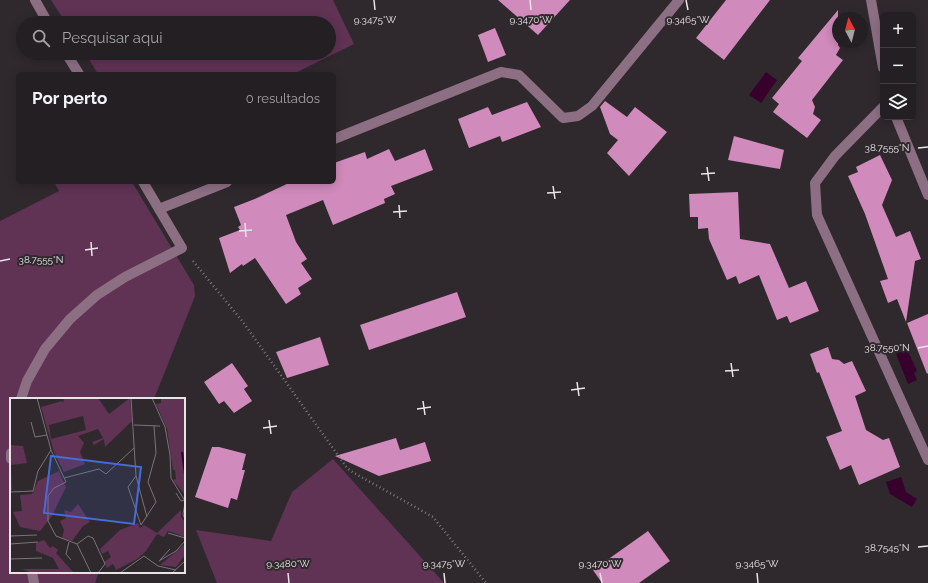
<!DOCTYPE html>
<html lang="pt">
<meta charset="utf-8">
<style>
body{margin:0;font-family:Raleway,sans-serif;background:#2f2c2f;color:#f1f3f6}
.controls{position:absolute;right:12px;top:12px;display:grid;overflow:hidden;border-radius:6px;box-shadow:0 2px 10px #0003}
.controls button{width:36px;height:36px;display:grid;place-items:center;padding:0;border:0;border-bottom:1px solid #403d40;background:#231f22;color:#f1f3f6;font:20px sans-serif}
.compass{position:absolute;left:832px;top:12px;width:36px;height:36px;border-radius:50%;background:#231f22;box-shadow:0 2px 10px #0003;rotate:353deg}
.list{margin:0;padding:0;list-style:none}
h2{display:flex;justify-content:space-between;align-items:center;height:52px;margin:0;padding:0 16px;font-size:17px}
h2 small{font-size:13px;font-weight:400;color:#a3a2a5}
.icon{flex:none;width:22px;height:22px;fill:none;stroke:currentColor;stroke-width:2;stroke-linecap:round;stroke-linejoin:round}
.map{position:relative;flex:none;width:928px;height:583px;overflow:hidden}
.search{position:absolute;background:#231f22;box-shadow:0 2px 10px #0003;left:16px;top:16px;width:320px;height:44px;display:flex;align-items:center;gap:10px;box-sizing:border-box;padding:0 14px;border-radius:22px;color:#a3a2a5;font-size:15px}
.panel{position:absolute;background:#231f22;box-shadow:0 2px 10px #0003;left:16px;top:72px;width:320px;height:112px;border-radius:6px}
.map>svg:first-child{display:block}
.green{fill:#603254}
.water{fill:#38002d}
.building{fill:#d08abb}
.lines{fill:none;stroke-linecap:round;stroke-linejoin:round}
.path{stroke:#7e787c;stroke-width:2.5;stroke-dasharray:1 3;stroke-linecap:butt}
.minor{stroke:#8d6f84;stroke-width:10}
.ticks{fill:none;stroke:#e9e4e7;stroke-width:1.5}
.inset-river{fill:none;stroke:#38002d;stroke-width:2}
.inset-road{fill:none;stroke:#797477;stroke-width:1}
.view{fill:#466cdb;fill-opacity:0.15;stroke:#466cdb;stroke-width:2}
.inset-edge{fill:none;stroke:#e9e4e7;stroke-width:2}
.ticks-label{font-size:10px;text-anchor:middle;fill:#e9e4e7;stroke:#2f292d;stroke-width:4;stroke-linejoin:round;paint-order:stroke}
</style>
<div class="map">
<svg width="928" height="583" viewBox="0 0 928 583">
<rect width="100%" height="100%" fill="#2f292d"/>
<!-- green -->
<g class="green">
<polygon points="51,0 333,0 354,44 293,74 98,74 85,53 329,53 329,23 66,23"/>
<polygon points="54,182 132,182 194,285 195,296 154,399 11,399 11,572 99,572 95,583 0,583 0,221 59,191"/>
<polygon points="333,459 444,583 217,583 196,530 271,541 292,492"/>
</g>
<!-- water -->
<g class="water">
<polygon points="766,72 777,80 761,103 749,95"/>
<polygon points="907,349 917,371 914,373 917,380 908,384 896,354"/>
<polygon points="901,477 906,492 917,499 912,507 890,494 886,482"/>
</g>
<!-- building -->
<g class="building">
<polygon points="498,0 570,0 538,35"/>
<polygon points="726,0 770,0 724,60 696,38"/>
<polygon points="838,10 838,45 840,48 836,55 843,60 812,100 815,107 813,114 821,120 807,138 773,112 779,104 772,98 802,61 798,58"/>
<polygon points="495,28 506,55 488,62 478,35"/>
<polygon points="605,101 627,117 635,107 667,132 629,176 607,153 618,140 610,134 600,107"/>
<polygon points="527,102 541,127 502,142 500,136 469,148 458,119 488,107 492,115"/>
<polygon points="734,136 784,150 780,169 728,160"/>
<polygon points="389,149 395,161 425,149 433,170 391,186 395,194 384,199 385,203 333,225 323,200 286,215 296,242 307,259 301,263 312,279 298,288 301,294 286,304 255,258 243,266 242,264 230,273 219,238 240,230 238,227 241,225 234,207 257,198 291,182 334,182 334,163 365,152 367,159"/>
<polygon points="880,155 892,180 882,205 896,237 910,231 921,259 915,261 906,322 897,299 888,303 880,281 888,279 865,214 848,176 858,172 856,167"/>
<polygon points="738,192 740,239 770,244 789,288 806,281 819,311 790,323 787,316 777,320 759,275 739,284 736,276 727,280 709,239 708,228 698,229 698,217 690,217 689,194"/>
<polygon points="457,292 466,317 369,350 360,325"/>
<polygon points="928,314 928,373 927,374 907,323"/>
<polygon points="320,337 329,365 287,378 276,352"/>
<polygon points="828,347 832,359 839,360 844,364 852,361 866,391 855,396 866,430 883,440 889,438 900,467 859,485 851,465 840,470 826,437 842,431 819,372 817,373 810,354"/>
<polygon points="232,363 248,386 244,389 252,401 234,413 224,401 219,404 204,382"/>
<polygon points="396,438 400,450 425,442 431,461 379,476 335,456"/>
<polygon points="212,447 219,447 246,454 242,470 245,470 237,500 231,498 228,508 195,497"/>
<polygon points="648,531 670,561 639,583 602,583 593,570"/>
</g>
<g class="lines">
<!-- path -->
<polyline class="path" points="193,261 243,322 347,468 354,473 433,517 486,583"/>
<!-- minor -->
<g class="minor">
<polyline points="35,0 48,23"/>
<polyline points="871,0 883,68"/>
<polyline points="66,53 79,74"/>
<polyline points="883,107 835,156 815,183 817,215 928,460"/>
<polyline points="896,117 928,195"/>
<polyline points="334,139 501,72 519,75 563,118 578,116 592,106 679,0"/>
<polyline points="159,209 227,182"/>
<polyline points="21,399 27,381 45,349 70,319 97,295 125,277 182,248 143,182"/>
<polyline points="11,453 11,459"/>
<polyline points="32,572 34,583"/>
</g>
</g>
<!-- ticks -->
<path class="ticks" d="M374,0L375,10M530,0L531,10M686,0L688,10M918,148L928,147M707,167L709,181M701,174L715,173M553,186L555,199M547,193L561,192M399,205L400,218M393,212L407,211M245,223L246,237M239,231L252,230M91,242L92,256M85,250L98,248M0,261L10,259M918,348L928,346M731,363L733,377M725,371L739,370M577,382L579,396M571,390L585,388M423,401L425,415M417,409L431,407M269,420L271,434M263,428L277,426M918,547L928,546M288,573L289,583M444,573L445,583M600,573L602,583M757,573L758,583"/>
<!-- overview -->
<g transform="translate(10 398)">
<rect width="175" height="175" fill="#2f292d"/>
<path d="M54,0H88L99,16L120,0L122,23L95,49L94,41L84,47L82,44L93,40L88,31L68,38L74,45L70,54L75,66L54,74L44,54L31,9L52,3L53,5ZM73,18L76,32L41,41L39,27ZM151,0H174L175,97L163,82L166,81L165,72H163L157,31L146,6L151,5ZM0,47L13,48L17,65L1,67L2,92H0ZM49,73L56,89L42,118L30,133L10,129L3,114L12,113L10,97L22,96L28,83ZM68,106L80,124L73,128L62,143L52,140L54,132L50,123L56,120L54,112L61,114ZM171,112V119L175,124V139L158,133L154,139L147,136L136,153L127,161L106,172L103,166L97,170L94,164L101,159L98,153L92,156L90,151L110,132L128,125L130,130L134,127L147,135ZM34,142L40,150L43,148L48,152L46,155L64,175H22L12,171H49L43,160L26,153V145ZM175,146V157L166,169L150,167Z" fill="#603254" fill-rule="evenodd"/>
<path class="inset-river" d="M172,54L175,76"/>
<path class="inset-road" d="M27,0L41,52L56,84L44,90L38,98V123L46,138L67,146M121,0L126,78L137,119M142,0L155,29L160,57L161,80L175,103M175,20V42M21,24L25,39L37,37M124,27L150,28M126,78L118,89L131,127L146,104L138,84L146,55L144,28M54,80L89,71L96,76L124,50M0,94L23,93L28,73L41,52M166,95L171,103L175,102M175,105L173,116L175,122M158,135L175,140M0,138L27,137M59,144L56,156L61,162M0,146L28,144M67,146L78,138L83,140L95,166L88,175M67,146L81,175M0,161L32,160M150,162L160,151M149,163L166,153L175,143M5,175H21M110,175L134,158L148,168L166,172M162,175L175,163"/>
<path class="view" d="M41,58L131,69L124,126L34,115Z"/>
<rect width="175" height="175" class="inset-edge"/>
</g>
<g class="ticks-label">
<text x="375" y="23">9.3475°W</text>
<text x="531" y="23">9.3470°W</text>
<text x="688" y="23">9.3465°W</text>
<text x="887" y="151">38.7555°N</text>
<text x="41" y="263">38.7555°N</text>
<text x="887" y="351">38.7550°N</text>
<text x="887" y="551">38.7545°N</text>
<text x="288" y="567">9.3480°W</text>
<text x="444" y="567">9.3475°W</text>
<text x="600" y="567">9.3470°W</text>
<text x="757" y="567">9.3465°W</text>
</g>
</svg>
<div class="controls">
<button>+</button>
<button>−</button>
<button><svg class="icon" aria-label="layers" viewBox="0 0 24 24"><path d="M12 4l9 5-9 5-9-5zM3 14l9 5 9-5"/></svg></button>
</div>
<svg class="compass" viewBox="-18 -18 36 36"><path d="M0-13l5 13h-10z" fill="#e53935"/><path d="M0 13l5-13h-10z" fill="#a3a2a5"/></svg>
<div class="search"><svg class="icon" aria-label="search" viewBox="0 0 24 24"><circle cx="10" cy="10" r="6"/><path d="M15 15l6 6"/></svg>Pesquisar aqui</div>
<section class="panel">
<h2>Por perto<small>0 resultados</small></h2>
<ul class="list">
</ul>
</section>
</div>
